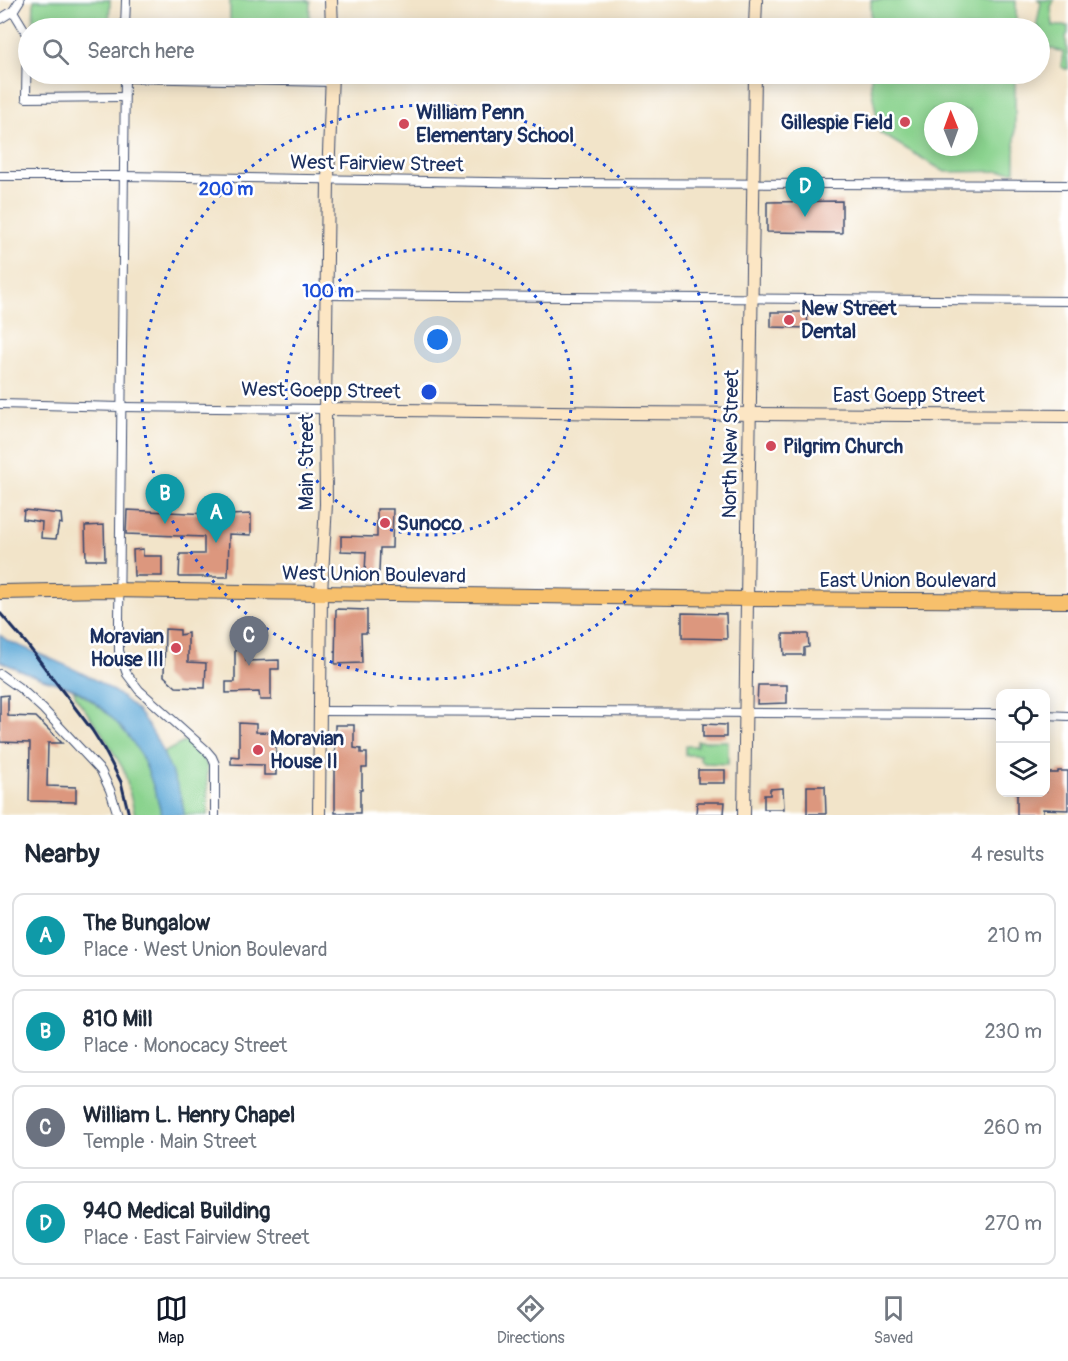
<!DOCTYPE html>
<meta charset="utf-8">
<style>
body{margin:0;font-family:Pangolin,sans-serif;background:#f6f6f7;color:#1f2937}
.controls{position:absolute;right:18px;bottom:18px;display:grid;overflow:hidden;border-radius:12px;box-shadow:0 3px 15px #0003}
.controls button{width:54px;height:54px;display:grid;place-items:center;padding:0;border:0;border-bottom:2px solid #e0e1e3;background:#fff;color:#1f2937;font:30px sans-serif}
.compass{position:absolute;left:924px;top:102px;width:54px;height:54px;border-radius:50%;background:#fff;box-shadow:0 3px 15px #0003;rotate:359deg}
.you{position:absolute;left:438px;top:340px;width:21px;height:21px;margin:-15px;border:4px solid #fff;border-radius:50%;background:#1a73e8;box-shadow:0 0 0 9px #1a73e833}
.badge{display:grid;place-items:center;width:39px;height:39px;border-radius:50%;background:#111827;color:#fff;font-size:20px;font-weight:700}
.pin{position:absolute;translate:-50% -50px;filter:drop-shadow(0 2px 3px #0008)}
.pin::after{content:'';position:absolute;top:32px;width:21px;height:18px;background:inherit;clip-path:polygon(0 0,100% 0,50% 100%)}
.list{margin:0;padding:0;list-style:none}
h2{display:flex;justify-content:space-between;align-items:center;height:78px;margin:0;padding:0 24px;font-size:26px}
h2 small{font-size:20px;font-weight:400;color:#747a83}
.list li{display:grid;grid-template-columns:39px 1fr auto;gap:18px;align-items:center;box-sizing:border-box;height:84px;margin:0 12px 12px;padding:0 12px;border:2px solid #e0e1e3;border-radius:12px}
.list b{display:block;font-size:22px;white-space:nowrap}
.list p{margin:0;font-size:20px;white-space:nowrap;color:#747a83}
.list em{font-size:20px;font-style:normal;color:#747a83}
.icon{flex:none;width:33px;height:33px;fill:none;stroke:currentColor;stroke-width:2;stroke-linecap:round;stroke-linejoin:round}
.map{position:relative;flex:none;width:1068px;height:815px;overflow:hidden}
.search{position:absolute;background:#fff;box-shadow:0 3px 15px #0003;left:18px;right:18px;top:18px;height:66px;display:flex;align-items:center;gap:15px;box-sizing:border-box;padding:0 21px;border-radius:33px;color:#747a83;font-size:22px}
.sheet{height:462px;background:#fff}
nav{display:flex;justify-content:space-around;align-items:center;box-sizing:border-box;height:84px;border-top:2px solid #e0e1e3;background:#fff;font-size:16px;color:#747a83}
nav a{display:grid;justify-items:center;gap:3px}
nav .on{color:#111827}
.map>svg:first-child{display:block}
.green{fill:#8ad38e;stroke:#528176;stroke-width:1.5;fill-rule:evenodd}
.water{fill:#60aad8;stroke:#3e6c9b;stroke-width:1.5}
.building{fill:#dc977e}
.lines{fill:none;stroke-linecap:round;stroke-linejoin:round}
.street-casing{stroke:#3b4a6e;stroke-width:10}
.secondary-casing{stroke:#3b4a6e;stroke-width:14}
.primary-casing{stroke:#3b4a6e;stroke-width:16}
.street{stroke:#fff;stroke-width:8}
.secondary{stroke:#fce6c4;stroke-width:12}
.primary{stroke:#f7c06c;stroke-width:14}
.rail{stroke:#1b2f5e;stroke-width:3}
.ring{fill:none;stroke:#1d4ed8;stroke-width:3;stroke-dasharray:3 6}
.poi-dot{fill:#d1495b;stroke:#fff;stroke-width:2}
.labels{text-anchor:middle;stroke-width:5;stroke-linejoin:round;paint-order:stroke}
.poi-label{font-size:20px;font-weight:bold;fill:#1b2f5e;stroke:#fff;text-anchor:start}
.street-label{font-size:20px;fill:#1b2f5e;stroke:#fff}
.centre{fill:#1d4ed8;stroke:#fff;stroke-width:3}
.ring-label{font-size:18px;text-anchor:middle;font-weight:bold;fill:#1d4ed8;stroke:#fff;stroke-width:5;stroke-linejoin:round;paint-order:stroke}
</style>
<div class="map">
<svg width="1068" height="815" viewBox="0 0 1068 815">
<rect width="100%" height="100%" fill="#fff"/>
<filter id="ink" filterUnits="userSpaceOnUse"><feTurbulence type="fractalNoise" baseFrequency=".0167" numOctaves="2"/><feDisplacementMap in="SourceGraphic" scale="12" xChannelSelector="R" yChannelSelector="G"/><feConvolveMatrix kernelMatrix="1 2 1 2 8 2 1 2 1" color-interpolation-filters="sRGB"/></filter>
<filter id="wash" filterUnits="userSpaceOnUse"><feTurbulence type="fractalNoise" baseFrequency=".008" numOctaves="4" result="noise"/><feDisplacementMap in="SourceGraphic" scale="24" xChannelSelector="R" yChannelSelector="G"/><feGaussianBlur stdDeviation="1.35" result="paint"/><feColorMatrix in="noise" values="0 0 0 0 0 0 0 0 0 0 0 0 0 0 0 0 0 1.4 0 .05"/><feComposite in="paint" operator="in"/></filter>
<g filter="url(#wash)">
<rect width="100%" height="100%" fill="#f2e4c9"/>
<!-- green -->
<g class="green">
<polygon points="34,0 110,0 109,28 33,28"/>
<polygon points="230,0 306,0 310,2 309,28 247,28 247,23 230,23"/>
<polygon points="871,0 1016,1 1016,28 871,28"/>
<polygon points="1038,0 1054,0 1051,7 1053,26 1068,26 1068,33 1066,37 1068,69 1065,69 1061,66 1063,52 1045,47 1043,50 1040,49 1040,28 1036,28 1041,3"/>
<path d="M871,74H1015V171L945,172L880,133L871,87ZM933,111H969V147H933Z"/>
<path d="M73,689C98,703 127,728 140,753C149,771 157,796 162,815H135L124,770L100,730L77,699Z"/>
<polygon points="186,741 204,759 207,766 208,815 184,815 183,802 163,753"/>
<polygon points="697,741 728,741 728,764 704,763 700,760 700,755 685,755 685,746 697,746"/>
</g>
<!-- water -->
<path class="water" d="M0,635L8,641C48,658 117,682 143,718C153,731 161,748 167,762C175,780 183,796 184,815H162C156,795 150,772 140,754C128,731 97,700 74,689C64,685 53,682 43,679C28,674 14,668 0,661Z"/>
<g id="blocks">
<!-- building -->
<g class="building">
<polygon points="842,201 842,233 767,232 767,202"/>
<polygon points="771,312 807,312 808,328 771,327"/>
<polygon points="377,509 393,509 392,548 380,548 379,572 365,572 366,552 341,551 341,536 377,537"/>
<polygon points="24,510 61,514 62,524 59,523 56,539 41,538 42,522 23,519"/>
<polygon points="127,510 229,515 251,514 251,535 229,534 228,577 179,577 180,554 204,554 204,537 126,534"/>
<polygon points="104,525 105,560 86,560 85,526"/>
<polygon points="143,549 143,556 162,556 162,576 134,576 133,550"/>
<polygon points="336,609 367,610 367,633 361,633 362,663 335,664"/>
<polygon points="682,613 726,614 727,639 682,638"/>
<polygon points="165,629 180,630 180,635 188,633 188,662 206,663 205,688 176,687 164,676"/>
<polygon points="783,634 808,634 809,647 804,648 804,655 784,655"/>
<polygon points="245,649 246,661 279,660 279,669 271,669 271,700 260,700 259,692 226,693 226,682 235,682 235,650"/>
<polygon points="758,685 787,685 787,703 757,704"/>
<polygon points="8,695 8,716 36,717 62,743 48,743 47,786 76,787 76,802 29,801 30,743 0,742 0,696"/>
<polygon points="239,723 256,724 256,732 288,733 288,744 276,744 276,775 264,775 264,765 231,764 231,756 239,757"/>
<polygon points="703,724 726,725 726,737 703,737"/>
<polygon points="335,725 354,725 354,748 361,749 361,753 367,753 367,768 362,768 362,790 360,790 360,813 335,813"/>
<rect x="698" y="770" width="27" height="13"/>
<polygon points="1058,771 1068,771 1068,810 1043,809 1043,815 1017,815 1017,793 1046,792 1047,773 1058,773"/>
<polygon points="807,786 825,786 826,814 807,814"/>
<polygon points="783,788 784,809 764,809 764,795 770,795 770,789"/>
<polygon points="697,802 725,802 724,814 696,814"/>
</g>
</g>
</g>
<g filter="url(#ink)">
<use href="#blocks" fill-opacity="0" stroke="#3b4a6e" stroke-width="1.5"/>
<g class="lines">
<!-- street casing -->
<g class="street-casing">
<g id="street">
<polyline points="13,11 27,34 26,98 124,97"/>
<polyline points="0,19 13,11 20,0"/>
<polyline points="125,28 126,0"/>
<polyline points="125,74 119,621 119,651 127,674 139,690 206,750 212,757 215,764 215,815"/>
<polyline points="125,78 332,82"/>
<polyline points="0,176 124,176 545,183 1068,185"/>
<polyline points="327,295 1068,301"/>
<polyline points="0,404 121,407 325,409"/>
<polyline points="0,674 21,689 43,709 101,771 110,790 118,815"/>
<polyline points="321,711 1000,714"/>
<polyline points="1046,715 1068,716"/>
</g>
</g>
<!-- secondary casing -->
<g class="secondary-casing">
<g id="secondary">
<polyline points="331,0 332,28"/>
<polyline points="755,28 756,0"/>
<polyline points="325,409 623,413 1068,416"/>
<polyline points="319,815 321,593 326,504 325,409 328,179 332,74"/>
<path d="M744,815C748,568 750,321 755,74"/>
</g>
</g>
<!-- primary casing -->
<g class="primary-casing">
<polyline id="primary" points="0,592 108,590 747,599 1068,601"/>
</g>
<!-- street -->
<use href="#street" class="street"/>
<!-- secondary -->
<use href="#secondary" class="secondary"/>
<!-- primary -->
<use href="#primary" class="primary"/>
<!-- rail -->
<polyline class="rail" points="0,613 26,643 92,730 104,749 121,782 129,815"/>
</g>
</g>
<!-- distance rings -->
<g class="ring">
<circle cx="429" cy="392" r="143"/>
<circle cx="429" cy="392" r="287"/>
</g>
<!-- markers -->
<g class="poi-dot">
<circle cx="905" cy="122" r="6"/>
<circle cx="404" cy="124" r="6"/>
<circle cx="789" cy="320" r="6"/>
<circle cx="771" cy="446" r="6"/>
<circle cx="385" cy="523" r="6"/>
<circle cx="176" cy="648" r="6"/>
<circle cx="258" cy="750" r="6"/>
</g>
<g class="labels">
<!-- poi labels -->
<g class="poi-label">
<text x="416" y="119">William Penn<tspan x="416" dy="23">Elementary School</tspan></text>
<text x="893" y="129" text-anchor="end">Gillespie Field</text>
<text x="801" y="315">New Street<tspan x="801" dy="23">Dental</tspan></text>
<text x="783" y="453">Pilgrim Church</text>
<text x="397" y="530">Sunoco</text>
<text x="164" y="643" text-anchor="end">Moravian<tspan x="164" dy="23">House III</tspan></text>
<text x="270" y="745">Moravian<tspan x="270" dy="23">House II</tspan></text>
</g>
<!-- street labels -->
<g class="street-label">
<text transform="translate(377 163) rotate(1)" y="7">West Fairview Street</text>
<text transform="translate(321 390) rotate(1)" y="7">West Goepp Street</text>
<text x="909" y="402">East Goepp Street</text>
<text transform="translate(730 444) rotate(-89)" y="7">North New Street</text>
<text transform="translate(306 462) rotate(-90)" y="7">Main Street</text>
<text transform="translate(374 574) rotate(1)" y="7">West Union Boulevard</text>
<text x="908" y="587">East Union Boulevard</text>
</g>
</g>
<circle cx="429" cy="392" r="9" class="centre"/>
<g class="ring-label">
<text x="226" y="195">200 m</text>
<text x="328" y="297">100 m</text>
</g>
</svg>
<div class="controls">
<button><svg class="icon" aria-label="locate" viewBox="0 0 24 24"><circle cx="12" cy="12" r="6"/><path d="M12 2v4M12 18v4M2 12h4M18 12h4"/></svg></button>
<button><svg class="icon" aria-label="layers" viewBox="0 0 24 24"><path d="M12 4l9 5-9 5-9-5zM3 14l9 5 9-5"/></svg></button>
</div>
<svg class="compass" viewBox="-18 -18 36 36"><path d="M0-13l5 13h-10z" fill="#e53935"/><path d="M0 13l5-13h-10z" fill="#747a83"/></svg>
<div class="you"></div>
<div class="pin badge" style="left:216px;top:543px;background:#0f9aa8">A</div>
<div class="pin badge" style="left:165px;top:524px;background:#0f9aa8">B</div>
<div class="pin badge" style="left:249px;top:666px;background:#6b7280">C</div>
<div class="pin badge" style="left:805px;top:217px;background:#0f9aa8">D</div>
<div class="search"><svg class="icon" aria-label="search" viewBox="0 0 24 24"><circle cx="10" cy="10" r="6"/><path d="M15 15l6 6"/></svg>Search here</div>
</div>
<section class="sheet">
<h2>Nearby<small>4 results</small></h2>
<ul class="list">
<li><span class="badge" style="background:#0f9aa8">A</span><div><b>The Bungalow</b><p>Place · West Union Boulevard</p></div><em>210 m</em></li>
<li><span class="badge" style="background:#0f9aa8">B</span><div><b>810 Mill</b><p>Place · Monocacy Street</p></div><em>230 m</em></li>
<li><span class="badge" style="background:#6b7280">C</span><div><b>William L. Henry Chapel</b><p>Temple · Main Street</p></div><em>260 m</em></li>
<li><span class="badge" style="background:#0f9aa8">D</span><div><b>940 Medical Building</b><p>Place · East Fairview Street</p></div><em>270 m</em></li>
</ul>
</section>
<nav>
<a class="on"><svg class="icon" aria-label="map" viewBox="0 0 24 24"><path d="M3 6l6-2 6 2 6-2v14l-6 2-6-2-6 2zM9 4v14M15 6v14"/></svg>Map</a>
<a><svg class="icon" aria-label="directions" viewBox="0 0 24 24"><path d="M12 3l9 9-9 9-9-9zM9 14v-3h6M13 9l2 2-2 2"/></svg>Directions</a>
<a><svg class="icon" aria-label="saved" viewBox="0 0 24 24"><path d="M7 4h10v16l-5-4-5 4z"/></svg>Saved</a>
</nav>
